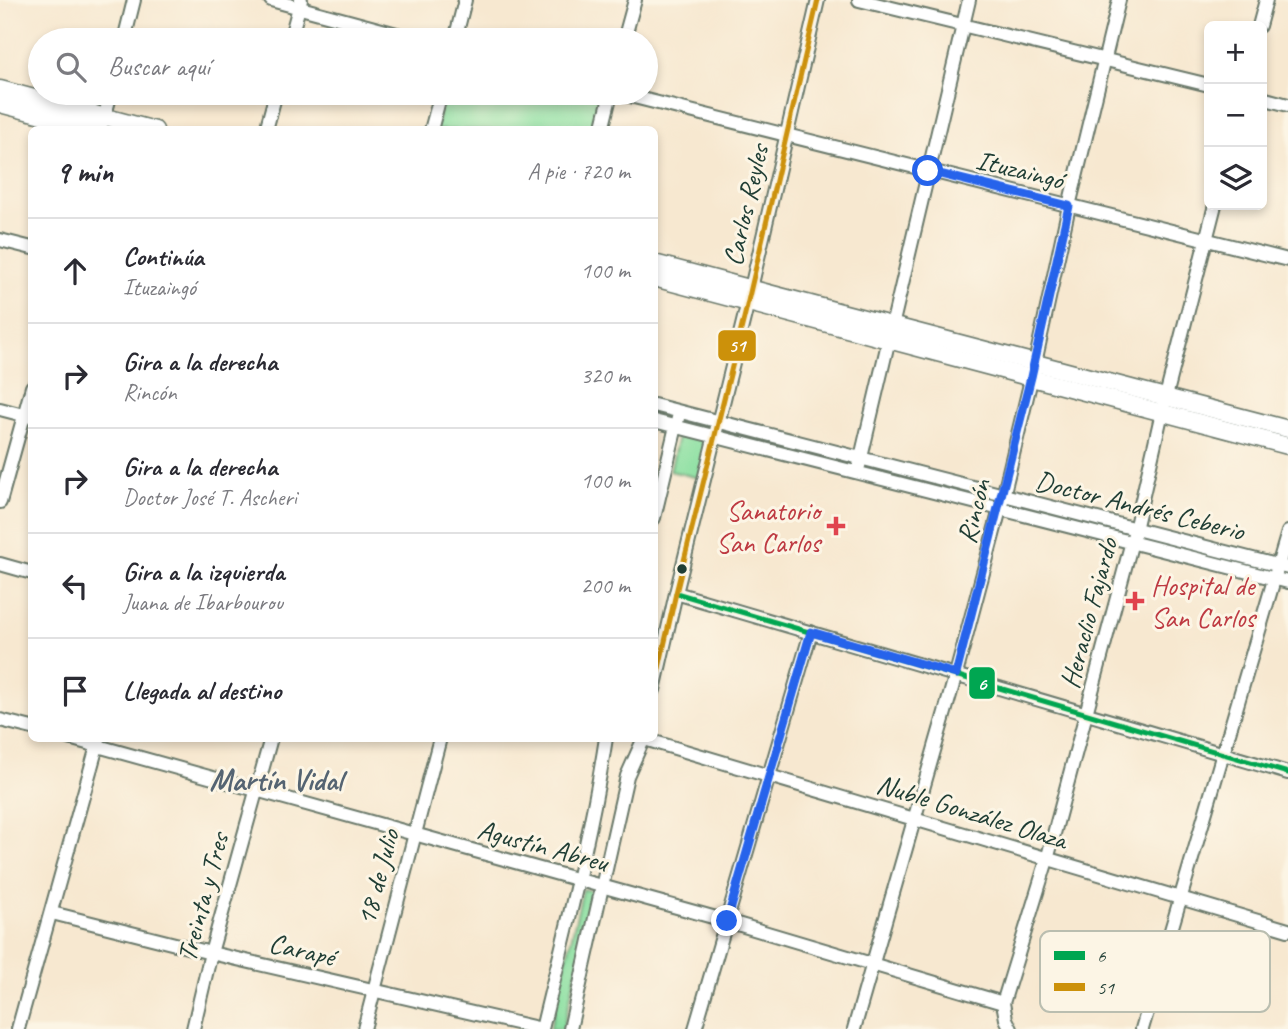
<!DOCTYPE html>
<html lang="es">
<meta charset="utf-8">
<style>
body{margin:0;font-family:Caveat,sans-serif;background:#f2f2f3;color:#2b2b33}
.controls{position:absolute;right:21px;top:21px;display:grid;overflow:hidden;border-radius:10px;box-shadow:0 4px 10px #0003}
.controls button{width:63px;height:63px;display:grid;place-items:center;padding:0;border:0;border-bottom:2px solid #e1e1e2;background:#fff;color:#2b2b33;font:35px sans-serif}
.stop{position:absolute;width:21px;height:21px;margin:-16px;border:5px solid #2563eb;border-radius:50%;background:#fff}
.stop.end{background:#2563eb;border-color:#fff;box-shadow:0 2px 7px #0008}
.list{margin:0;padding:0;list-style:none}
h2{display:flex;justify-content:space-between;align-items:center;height:91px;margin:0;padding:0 28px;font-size:30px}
h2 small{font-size:23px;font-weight:400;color:#7c7c81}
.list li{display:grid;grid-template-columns:46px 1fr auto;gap:21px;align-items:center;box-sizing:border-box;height:105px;padding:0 28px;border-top:2px solid #e1e1e2}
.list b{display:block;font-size:26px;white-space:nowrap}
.list p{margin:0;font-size:23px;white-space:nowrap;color:#7c7c81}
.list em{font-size:23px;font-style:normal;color:#7c7c81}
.icon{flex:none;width:38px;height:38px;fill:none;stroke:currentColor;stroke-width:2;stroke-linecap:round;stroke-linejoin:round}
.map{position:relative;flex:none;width:1288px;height:1029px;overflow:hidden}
.search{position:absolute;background:#fff;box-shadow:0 4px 10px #0003;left:28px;top:28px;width:630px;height:77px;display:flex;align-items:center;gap:18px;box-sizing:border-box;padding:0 24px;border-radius:38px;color:#7c7c81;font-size:26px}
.panel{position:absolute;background:#fff;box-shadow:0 4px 10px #0003;left:28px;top:126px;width:630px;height:616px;border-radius:10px}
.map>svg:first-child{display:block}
.green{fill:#8ce0a2;stroke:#568e6b;stroke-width:2}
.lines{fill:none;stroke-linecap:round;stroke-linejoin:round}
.minor-casing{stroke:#6b796b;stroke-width:16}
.major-casing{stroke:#6b796b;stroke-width:19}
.minor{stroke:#fff;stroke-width:12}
.major{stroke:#fff;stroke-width:16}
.bus-1-casing{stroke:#fcf5e5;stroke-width:10}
.bus-2-casing{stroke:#fcf5e5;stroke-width:10}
.bus-1{stroke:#00a651;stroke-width:5}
.bus-2{stroke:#cc910a;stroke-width:5}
.route{stroke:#2563eb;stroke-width:9}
.health-dot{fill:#e0444e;stroke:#fcf5e5;stroke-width:2.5}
.bus-dot{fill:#1f3d34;stroke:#fcf5e5;stroke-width:2.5}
.labels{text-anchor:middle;stroke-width:6;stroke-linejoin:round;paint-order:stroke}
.street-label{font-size:28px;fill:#1f3d34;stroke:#fcf5e5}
.health-label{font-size:28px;fill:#be3a42;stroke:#fcf5e5;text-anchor:end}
.neighbourhood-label{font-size:30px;font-weight:bold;fill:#556472;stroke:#fcf5e5}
.key{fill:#fcf5e5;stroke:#babeb0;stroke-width:2}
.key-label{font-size:19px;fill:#1f3d34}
.line-badge{stroke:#fcf5e5;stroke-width:2.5}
.badge-label{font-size:19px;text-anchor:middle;font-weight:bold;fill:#fff}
</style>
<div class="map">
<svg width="1288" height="1029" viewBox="0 0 1288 1029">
<rect width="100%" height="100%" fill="#fcf5e5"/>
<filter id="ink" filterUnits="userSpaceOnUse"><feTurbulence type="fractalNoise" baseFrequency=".0143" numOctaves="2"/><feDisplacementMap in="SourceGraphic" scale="14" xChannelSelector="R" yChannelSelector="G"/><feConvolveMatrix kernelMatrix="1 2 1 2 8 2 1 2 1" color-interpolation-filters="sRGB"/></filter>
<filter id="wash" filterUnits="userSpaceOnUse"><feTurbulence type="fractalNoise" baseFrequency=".00686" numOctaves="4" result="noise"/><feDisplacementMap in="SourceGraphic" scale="28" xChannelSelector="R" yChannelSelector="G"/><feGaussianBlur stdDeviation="1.57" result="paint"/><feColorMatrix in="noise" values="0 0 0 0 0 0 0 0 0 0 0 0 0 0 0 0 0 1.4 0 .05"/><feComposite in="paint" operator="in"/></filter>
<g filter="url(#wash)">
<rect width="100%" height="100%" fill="#f7e8d0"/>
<!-- green -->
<g class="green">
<polygon points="445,93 593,93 606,96 597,129 435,130"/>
<polygon points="679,432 703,438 707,445 699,478 670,471"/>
<polygon points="583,889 591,891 594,894 563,1029 550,1029"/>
</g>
</g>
<g filter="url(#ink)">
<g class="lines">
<!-- minor casing -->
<g class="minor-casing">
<g id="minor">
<polyline points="271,0 419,40"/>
<polyline points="859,0 1209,85"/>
<polyline points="1259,26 1266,0"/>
<polyline points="124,40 134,0"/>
<polyline points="290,40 301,0"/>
<polyline points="455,40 465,0"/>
<polyline points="624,40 635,0"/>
<polyline points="618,93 1288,260"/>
<polyline points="1262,98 1288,105"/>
<polyline points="103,122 111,93"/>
<polyline points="266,130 276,93"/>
<polyline points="431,130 441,93"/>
<polyline points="602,130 611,93"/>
<polyline points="0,240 32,248"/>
<polyline points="654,405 1288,568"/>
<polyline points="0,409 31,417"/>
<polyline points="654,421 1288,582"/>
<polyline points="859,466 969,0"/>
<polyline points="0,502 32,387"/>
<polyline points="654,518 678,418"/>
<polyline points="0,564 32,573"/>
<polyline points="676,593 1288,773"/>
<polyline points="654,690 676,593 745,314 818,0"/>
<polyline points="0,720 32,728"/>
<polyline points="69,738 727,921 1003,1003"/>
<polyline points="641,738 1288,930"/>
<polyline points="52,913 211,953 542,1029"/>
<polyline points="18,1029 99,739"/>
<polyline points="193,1029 211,953 271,738"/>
<polyline points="364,1029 440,738"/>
<path d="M542,1029C565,933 591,836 606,738"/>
<polyline points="570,1029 627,776 644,738"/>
<polyline points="695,1029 811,632"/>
<polyline points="854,1029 956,674 1000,509 1035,363 1069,206 1119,0"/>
<polyline points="1011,1029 1006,1019 1003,1003 1047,860 1135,530 1162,412 1215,205"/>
<polyline points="1142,1029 1288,532"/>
</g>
</g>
<!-- major casing -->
<g class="major-casing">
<g id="major">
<polyline points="0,89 155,130"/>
<polyline points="0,104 99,130"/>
<polyline points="654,263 1288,429"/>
<polyline points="654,278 1288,446"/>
</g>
</g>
<!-- minor -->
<use href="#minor" class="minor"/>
<!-- major -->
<use href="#major" class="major"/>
<!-- bus-1 casing -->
<g class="bus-1-casing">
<polyline id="bus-1" points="676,593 1288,773"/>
</g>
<!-- bus-2 casing -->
<g class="bus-2-casing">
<polyline id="bus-2" points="654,690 676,593 745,314 818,0"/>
</g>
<!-- bus-1 -->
<use href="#bus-1" class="bus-1"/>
<!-- bus-2 -->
<use href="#bus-2" class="bus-2"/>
</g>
</g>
<g class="lines" filter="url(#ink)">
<!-- route -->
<polyline class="route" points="727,921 811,632 956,674 1031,377 1069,206 928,171"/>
</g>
<!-- markers -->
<g class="health-dot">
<path d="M832.5 515.5h7v7h7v7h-7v7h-7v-7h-7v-7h7z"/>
<path d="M1131.5 590.5h7v7h7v7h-7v7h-7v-7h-7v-7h7z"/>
</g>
<circle class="bus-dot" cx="682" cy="569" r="6"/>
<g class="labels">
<!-- street labels -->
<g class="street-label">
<text transform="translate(1020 169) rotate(14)" y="10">Ituzaingó</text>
<text transform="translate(745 205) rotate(-77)" y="10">Carlos Reyles</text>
<text transform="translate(1140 505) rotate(14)" y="10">Doctor Andrés Ceberio</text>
<text transform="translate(973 511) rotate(-76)" y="10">Rincón</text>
<text transform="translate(1088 613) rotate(-75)" y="10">Heraclio Fajardo</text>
<text transform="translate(972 811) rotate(17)" y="10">Nuble González Olaza</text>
<text transform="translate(543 845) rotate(15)" y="10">Agustín Abreu</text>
<text transform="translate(377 877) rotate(-75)" y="10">18 de Julio</text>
<text transform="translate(202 897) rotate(-75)" y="10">Treinta y Tres</text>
<text transform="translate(302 949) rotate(13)" y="10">Carapé</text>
</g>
<!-- health labels -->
<g class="health-label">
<text x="820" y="520">Sanatorio<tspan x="820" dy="32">San Carlos</tspan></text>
<text x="1151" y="595" text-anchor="start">Hospital de<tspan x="1151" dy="32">San Carlos</tspan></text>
</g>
<!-- neighbourhood labels -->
<g class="neighbourhood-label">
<text x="276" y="790">Martín Vidal</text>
</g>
</g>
<!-- legend -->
<rect x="1040" y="931" width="230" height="81" rx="10" class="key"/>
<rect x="1054" y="951" width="31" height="9" fill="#00a651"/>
<rect x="1054" y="983" width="31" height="8" fill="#cc910a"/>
<g class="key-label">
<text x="1097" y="962">6</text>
<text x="1097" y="994">51</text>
</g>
<g class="line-badge">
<rect x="717" y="329" width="40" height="33" rx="7" fill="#cc910a"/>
<rect x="968" y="666" width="28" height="34" rx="7" fill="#00a651"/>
</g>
<g class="badge-label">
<text x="737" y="352">51</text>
<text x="982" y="690">6</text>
</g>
</svg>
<div class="controls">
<button>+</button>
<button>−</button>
<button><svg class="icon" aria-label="layers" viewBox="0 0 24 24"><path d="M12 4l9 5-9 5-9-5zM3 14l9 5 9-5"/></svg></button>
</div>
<div class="stop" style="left:928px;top:171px"></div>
<div class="stop end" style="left:727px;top:921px"></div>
<div class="search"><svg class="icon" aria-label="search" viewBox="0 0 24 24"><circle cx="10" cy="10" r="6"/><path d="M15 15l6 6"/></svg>Buscar aquí</div>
<section class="panel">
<h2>9 min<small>A pie · 720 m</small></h2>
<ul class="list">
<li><svg class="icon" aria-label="ahead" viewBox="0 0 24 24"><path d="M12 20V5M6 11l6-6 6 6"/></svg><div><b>Continúa</b><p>Ituzaingó</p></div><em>100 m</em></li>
<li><svg class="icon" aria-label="right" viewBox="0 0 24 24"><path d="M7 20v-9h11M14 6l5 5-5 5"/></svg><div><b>Gira a la derecha</b><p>Rincón</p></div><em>320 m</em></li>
<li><svg class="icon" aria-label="right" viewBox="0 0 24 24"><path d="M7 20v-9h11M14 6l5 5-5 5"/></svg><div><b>Gira a la derecha</b><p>Doctor José T. Ascheri</p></div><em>100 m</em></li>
<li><svg class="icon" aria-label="left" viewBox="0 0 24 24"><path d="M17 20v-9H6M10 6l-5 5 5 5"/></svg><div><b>Gira a la izquierda</b><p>Juana de Ibarbourou</p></div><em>200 m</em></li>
<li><svg class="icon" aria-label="arrive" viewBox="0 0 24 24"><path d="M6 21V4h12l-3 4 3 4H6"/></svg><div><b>Llegada al destino</b></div></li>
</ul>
</section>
</div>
